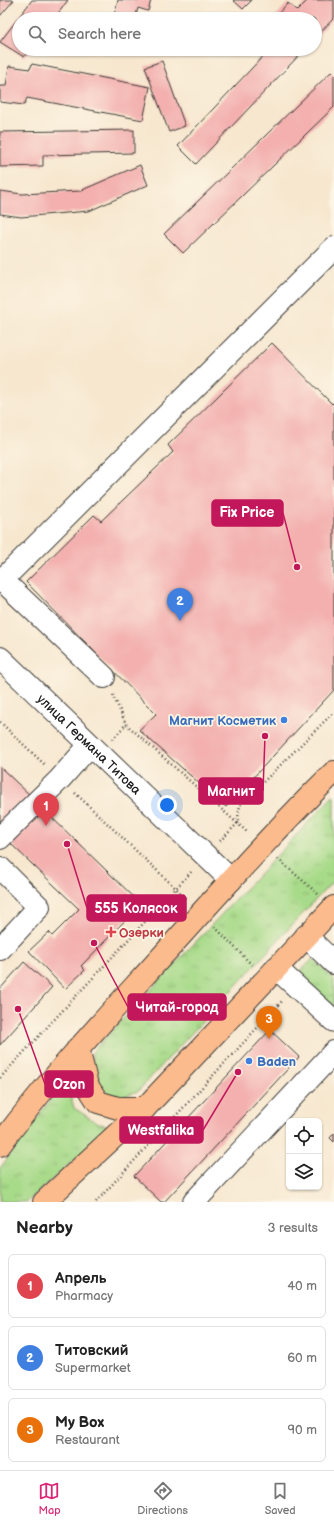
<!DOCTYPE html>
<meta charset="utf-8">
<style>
body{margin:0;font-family:"Balsamiq Sans",sans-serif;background:#f6f6f6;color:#222}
.controls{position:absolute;right:12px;bottom:12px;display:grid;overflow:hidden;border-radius:6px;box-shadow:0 1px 3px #0004}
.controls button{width:36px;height:36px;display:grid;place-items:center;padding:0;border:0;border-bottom:1px solid #e0e0e0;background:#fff;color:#222;font:20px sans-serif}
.you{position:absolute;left:167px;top:805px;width:14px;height:14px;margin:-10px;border:3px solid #fff;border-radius:50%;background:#1a73e8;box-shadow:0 0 0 6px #1a73e833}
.badge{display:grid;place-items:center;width:26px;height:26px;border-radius:50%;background:#db2777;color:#fff;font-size:13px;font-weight:700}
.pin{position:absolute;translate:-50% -33px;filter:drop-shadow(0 1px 2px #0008)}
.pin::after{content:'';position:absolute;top:21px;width:14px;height:12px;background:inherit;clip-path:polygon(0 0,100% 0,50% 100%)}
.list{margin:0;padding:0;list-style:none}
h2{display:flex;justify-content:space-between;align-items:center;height:52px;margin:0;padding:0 16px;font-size:17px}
h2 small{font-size:13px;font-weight:400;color:#767676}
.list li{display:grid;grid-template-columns:26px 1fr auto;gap:12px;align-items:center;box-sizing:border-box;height:64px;margin:0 8px 8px;padding:0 8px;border:1px solid #e0e0e0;border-radius:6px}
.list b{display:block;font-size:15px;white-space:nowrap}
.list p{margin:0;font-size:13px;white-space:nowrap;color:#767676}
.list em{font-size:13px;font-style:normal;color:#767676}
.icon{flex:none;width:22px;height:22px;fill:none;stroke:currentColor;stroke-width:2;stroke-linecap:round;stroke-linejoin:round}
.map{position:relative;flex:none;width:334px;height:1202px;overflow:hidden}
.search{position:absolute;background:#fff;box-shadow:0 1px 3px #0004;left:12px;right:12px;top:12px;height:44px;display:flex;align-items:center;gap:10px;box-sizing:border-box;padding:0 14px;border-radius:22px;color:#767676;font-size:15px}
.sheet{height:268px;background:#fff}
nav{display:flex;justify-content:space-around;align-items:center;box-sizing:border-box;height:56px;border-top:1px solid #e0e0e0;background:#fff;font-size:11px;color:#767676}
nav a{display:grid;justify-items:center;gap:2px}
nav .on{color:#db2777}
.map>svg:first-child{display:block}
.grass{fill:url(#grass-tufts);stroke:#627b52}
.building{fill:#f3b0af}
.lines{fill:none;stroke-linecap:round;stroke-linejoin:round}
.minor-casing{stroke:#3d3a37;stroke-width:24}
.highway-casing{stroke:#3d3a37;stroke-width:24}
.path{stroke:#3d3a37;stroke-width:2.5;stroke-dasharray:1 3;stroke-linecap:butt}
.minor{stroke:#fff;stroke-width:22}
.highway{stroke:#fbbb8c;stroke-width:22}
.shop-dot{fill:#3f7fe0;stroke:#fcf5e5;stroke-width:1.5}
.health-dot{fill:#e0444e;stroke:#fcf5e5;stroke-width:1.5}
.labels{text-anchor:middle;stroke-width:3.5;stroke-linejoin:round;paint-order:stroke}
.shop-label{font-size:13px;font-weight:bold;fill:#366cbe;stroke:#fcf5e5;text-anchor:end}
.street-label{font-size:13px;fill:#1c1c1c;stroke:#fcf5e5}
.health-label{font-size:13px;font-weight:bold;fill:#be3a42;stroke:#fcf5e5;text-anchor:start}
.leader{fill:none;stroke:#c2185b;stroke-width:1.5}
.callout-dot{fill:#c2185b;stroke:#fcf5e5;stroke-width:1.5}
.callout{fill:#c2185b;stroke:#c2185b;stroke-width:1.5}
.callout-label{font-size:14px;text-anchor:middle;font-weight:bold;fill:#fff}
</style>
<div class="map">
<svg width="334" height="1202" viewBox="0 0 334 1202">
<defs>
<pattern id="grass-tufts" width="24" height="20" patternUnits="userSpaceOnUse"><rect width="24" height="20" fill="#a7da89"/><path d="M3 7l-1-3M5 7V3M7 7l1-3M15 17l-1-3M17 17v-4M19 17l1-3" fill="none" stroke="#8fba76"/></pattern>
</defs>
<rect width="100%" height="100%" fill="#fcf5e5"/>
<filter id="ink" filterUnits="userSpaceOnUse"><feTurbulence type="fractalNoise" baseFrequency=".025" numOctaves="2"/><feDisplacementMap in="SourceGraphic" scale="8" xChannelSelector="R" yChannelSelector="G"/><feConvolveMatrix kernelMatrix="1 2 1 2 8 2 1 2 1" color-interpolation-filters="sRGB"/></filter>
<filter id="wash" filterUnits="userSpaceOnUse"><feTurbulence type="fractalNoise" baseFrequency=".012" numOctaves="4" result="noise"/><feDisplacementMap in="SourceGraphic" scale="16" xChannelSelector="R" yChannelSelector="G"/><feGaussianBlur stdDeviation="0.9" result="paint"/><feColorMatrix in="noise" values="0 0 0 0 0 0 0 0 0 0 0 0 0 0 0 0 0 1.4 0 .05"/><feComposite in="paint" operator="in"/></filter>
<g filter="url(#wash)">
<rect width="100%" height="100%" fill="#f7e7cf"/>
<!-- grass -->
<g class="grass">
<polygon points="334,795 334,880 138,1091 119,1098 104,1091 94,1074 92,1052"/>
<polygon points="313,959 334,979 334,1010 296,975"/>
<polygon points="66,1079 74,1108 94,1121 110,1127 27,1202 0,1202 0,1168"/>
</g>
<g id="blocks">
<!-- building -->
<g class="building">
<polygon points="0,0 14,0 0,16"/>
<polygon points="32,0 68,0 54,19 19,19 19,49 30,49 24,57 0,42"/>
<polygon points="118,0 151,0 148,11 138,8 135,19 113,19"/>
<polygon points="233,0 252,0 243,9"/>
<polygon points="308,0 334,0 334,18 315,38 315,19 273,19 288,3 297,11"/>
<polygon points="270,49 305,49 196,164 178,146"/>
<polygon points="162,61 185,126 169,132 145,67"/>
<polygon points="32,64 150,87 143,120 27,98 24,105 0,102 0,86 6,86 9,66 30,69"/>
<polygon points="331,72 334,75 334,107 183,253 164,234"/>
<polygon points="134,130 134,153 43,155 43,166 0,167 0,132"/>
<polygon points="140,165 148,185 89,211 21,217 0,214 0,191 22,194 80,191"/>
<polygon points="272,343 332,404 334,402 334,690 226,807 139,730 156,714 26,582 94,515 101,521 173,452 168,445"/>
<polygon points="0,767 32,797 0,824"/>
<polygon points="43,809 141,904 81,966 85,970 65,989 29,951 49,932 52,936 79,909 10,843"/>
<polygon points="24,962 52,987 0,1045 0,989"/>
<polygon points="270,1030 299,1057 164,1202 161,1202 134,1176"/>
<polygon points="334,1133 334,1142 330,1138"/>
</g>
</g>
</g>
<g filter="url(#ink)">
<use href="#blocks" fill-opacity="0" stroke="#3d3a37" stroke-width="1"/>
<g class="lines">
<!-- minor casing -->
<g class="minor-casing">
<g id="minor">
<polyline points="2,580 104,677"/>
<polyline points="0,582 334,248"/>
<path id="s1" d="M0,658L231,880"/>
<polyline points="0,838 60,779 90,745"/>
<polyline points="0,868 39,907 0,949"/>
<polyline points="306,936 334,963"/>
<polyline points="276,968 334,1021"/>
<polyline points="194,1202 334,1052"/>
</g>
</g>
<!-- highway casing -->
<g class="highway-casing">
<g id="highway">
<polyline points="78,1048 87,1085 98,1102 118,1108 145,1108"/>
<path d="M0,1145C50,1077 108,1016 164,954C220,892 275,830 334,772"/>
<polyline points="44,1202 145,1108 334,907"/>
</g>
</g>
<!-- path -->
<g class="path">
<polyline points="113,695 126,724 247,832"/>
<polyline points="0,722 45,765"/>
<polyline points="113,739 126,724"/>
<polyline points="75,793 186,898"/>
<polyline points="220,841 237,824 240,805 334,712"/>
<polyline points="278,859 318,894"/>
<polyline points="215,927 252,965"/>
<polyline points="0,1078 192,871"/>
<polyline points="96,1202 282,1001"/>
</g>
<!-- minor -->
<use href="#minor" class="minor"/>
<!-- highway -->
<use href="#highway" class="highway"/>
</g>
</g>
<!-- markers -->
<g class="shop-dot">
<circle cx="284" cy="720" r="4"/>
<circle cx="249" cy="1061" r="4"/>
</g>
<path class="health-dot" d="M109 926h4v4h4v4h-4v4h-4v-4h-4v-4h4z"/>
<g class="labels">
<!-- shop labels -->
<g class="shop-label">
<text x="276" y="725">Магнит Косметик</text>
<text x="257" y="1066" text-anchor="start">Baden</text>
</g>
<!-- street labels -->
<g class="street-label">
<text dy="5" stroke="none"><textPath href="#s1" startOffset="124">улица Германа Титова</textPath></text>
</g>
<!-- health labels -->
<g class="health-label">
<text x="119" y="937">Озерки</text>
</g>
</g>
<!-- callouts -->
<path class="leader" d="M297 567L283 513M265 736L263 791M67 844L87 908M94 943L128 1007M18 1009L45 1084M238 1072L203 1130"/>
<g class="callout-dot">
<circle cx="297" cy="567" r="4"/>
<circle cx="265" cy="736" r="4"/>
<circle cx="67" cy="844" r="4"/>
<circle cx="94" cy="943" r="4"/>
<circle cx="18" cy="1009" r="4"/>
<circle cx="238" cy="1072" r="4"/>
</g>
<g class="callout">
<rect x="212" y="500" width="71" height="26" rx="4"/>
<rect x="199" y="778" width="64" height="26" rx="4"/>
<rect x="87" y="895" width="99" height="26" rx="4"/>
<rect x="128" y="994" width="98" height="26" rx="4"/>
<rect x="45" y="1071" width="48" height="26" rx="4"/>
<rect x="120" y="1117" width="83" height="26" rx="4"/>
</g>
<g class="callout-label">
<text x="247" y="517">Fix Price</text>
<text x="231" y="796">Магнит</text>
<text x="136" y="913">555 Колясок</text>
<text x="177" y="1012">Читай-город</text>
<text x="69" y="1089">Ozon</text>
<text x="161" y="1135">Westfalika</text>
</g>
</svg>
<div class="controls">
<button><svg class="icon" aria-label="locate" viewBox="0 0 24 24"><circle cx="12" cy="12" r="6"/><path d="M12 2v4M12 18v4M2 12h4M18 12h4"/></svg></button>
<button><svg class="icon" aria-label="layers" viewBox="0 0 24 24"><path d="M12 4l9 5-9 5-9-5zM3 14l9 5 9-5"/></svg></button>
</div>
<div class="you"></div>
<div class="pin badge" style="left:46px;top:826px;background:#e0444e">1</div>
<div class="pin badge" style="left:180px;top:621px;background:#3f7fe0">2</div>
<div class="pin badge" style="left:269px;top:1039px;background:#e8710a">3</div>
<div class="search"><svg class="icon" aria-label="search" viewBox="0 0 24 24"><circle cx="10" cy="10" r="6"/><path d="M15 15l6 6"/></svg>Search here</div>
</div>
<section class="sheet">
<h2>Nearby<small>3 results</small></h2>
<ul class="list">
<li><span class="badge" style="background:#e0444e">1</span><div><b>Апрель</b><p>Pharmacy</p></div><em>40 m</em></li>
<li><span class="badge" style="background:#3f7fe0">2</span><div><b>Титовский</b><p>Supermarket</p></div><em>60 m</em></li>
<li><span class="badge" style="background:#e8710a">3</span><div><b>My Box</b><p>Restaurant</p></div><em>90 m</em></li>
</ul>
</section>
<nav>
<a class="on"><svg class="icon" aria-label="map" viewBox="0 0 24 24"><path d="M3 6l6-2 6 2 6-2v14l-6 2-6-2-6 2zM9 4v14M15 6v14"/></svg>Map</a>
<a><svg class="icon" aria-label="directions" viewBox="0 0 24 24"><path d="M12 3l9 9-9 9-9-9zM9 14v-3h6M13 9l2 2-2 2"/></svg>Directions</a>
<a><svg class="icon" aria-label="saved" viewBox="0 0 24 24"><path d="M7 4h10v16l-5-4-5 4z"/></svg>Saved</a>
</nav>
